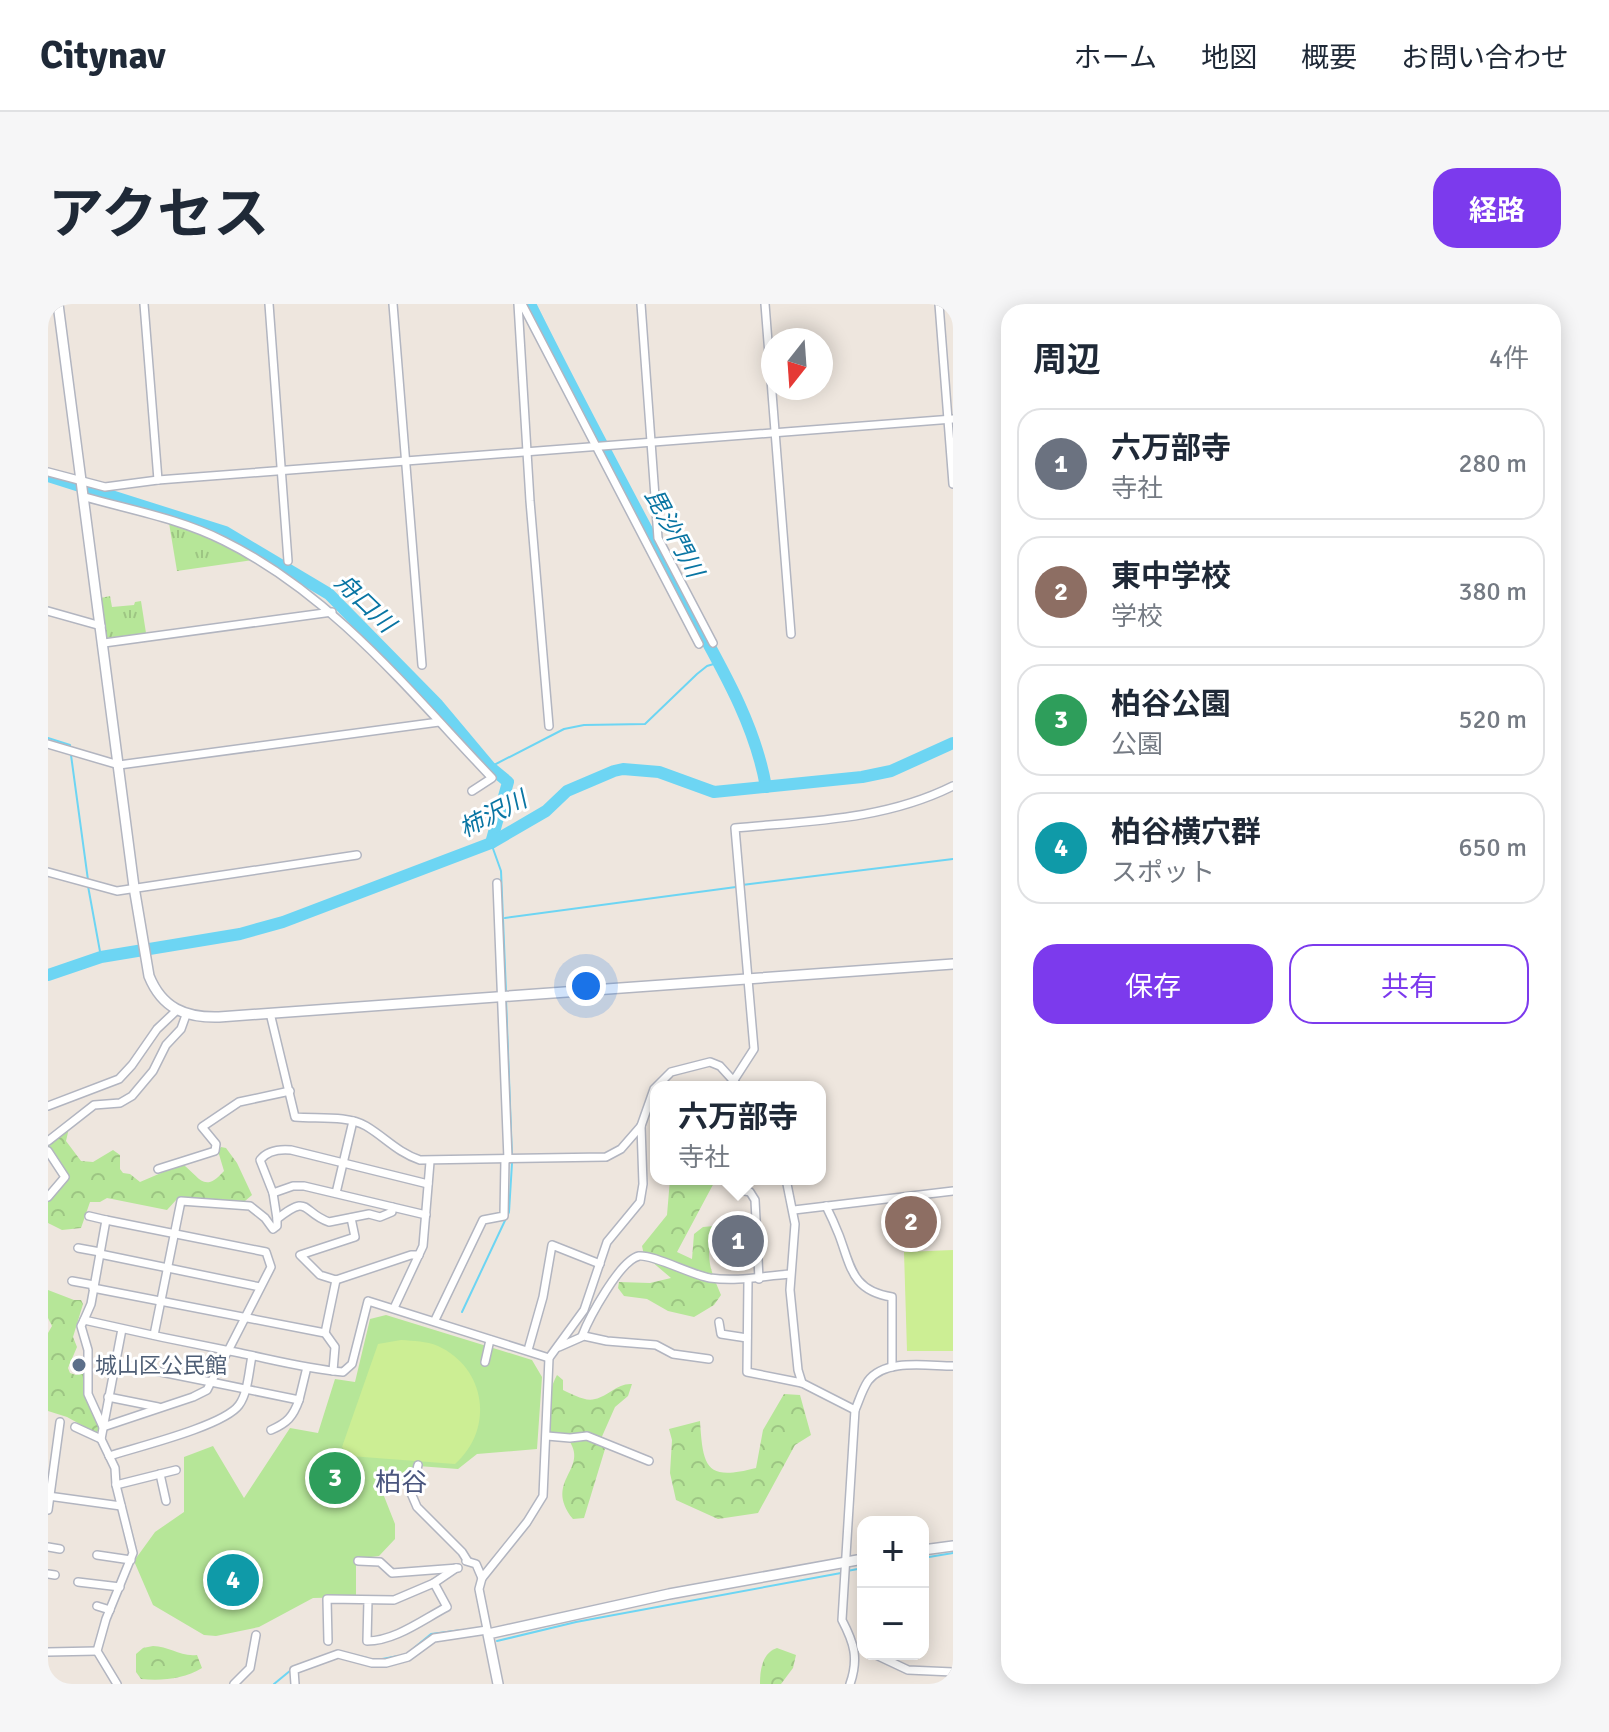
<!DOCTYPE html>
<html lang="ja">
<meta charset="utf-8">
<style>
body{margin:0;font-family:Signika,"Noto Sans JP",sans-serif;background:#f6f6f7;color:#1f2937}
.controls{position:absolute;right:24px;bottom:24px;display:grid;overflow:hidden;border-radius:16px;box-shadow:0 4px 20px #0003}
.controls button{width:72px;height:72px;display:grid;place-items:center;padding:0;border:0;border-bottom:2px solid #e0e1e3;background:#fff;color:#1f2937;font:40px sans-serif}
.compass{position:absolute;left:713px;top:24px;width:72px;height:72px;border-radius:50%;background:#fff;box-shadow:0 4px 20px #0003;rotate:197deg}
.you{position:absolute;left:538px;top:682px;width:28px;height:28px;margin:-20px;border:6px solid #fff;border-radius:50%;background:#1a73e8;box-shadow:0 0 0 12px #1a73e833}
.badge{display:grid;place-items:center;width:52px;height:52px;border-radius:50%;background:#7c3aed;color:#fff;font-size:26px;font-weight:700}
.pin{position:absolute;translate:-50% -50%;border:4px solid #fff;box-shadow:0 2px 8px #0006}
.popup{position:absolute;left:602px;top:777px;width:176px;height:104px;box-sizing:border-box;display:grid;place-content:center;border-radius:16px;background:#fff;filter:drop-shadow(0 2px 6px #0005);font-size:26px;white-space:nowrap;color:#747a83}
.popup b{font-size:30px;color:#1f2937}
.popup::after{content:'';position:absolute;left:50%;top:100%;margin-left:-16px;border:16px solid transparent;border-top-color:#fff}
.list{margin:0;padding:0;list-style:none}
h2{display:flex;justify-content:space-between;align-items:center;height:104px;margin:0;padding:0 32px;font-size:34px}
h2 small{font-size:26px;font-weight:400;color:#747a83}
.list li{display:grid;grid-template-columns:52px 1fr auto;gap:24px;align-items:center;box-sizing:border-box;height:112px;margin:0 16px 16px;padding:0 16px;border:2px solid #e0e1e3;border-radius:24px}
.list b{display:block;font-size:30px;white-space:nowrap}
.list p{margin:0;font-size:26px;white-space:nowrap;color:#747a83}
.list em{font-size:26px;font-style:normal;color:#747a83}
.actions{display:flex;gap:16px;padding:24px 32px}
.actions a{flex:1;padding:18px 0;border:2px solid #7c3aed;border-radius:24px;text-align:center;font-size:28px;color:#7c3aed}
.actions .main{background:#7c3aed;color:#fff}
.map{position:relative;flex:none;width:905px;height:1380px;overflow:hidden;border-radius:24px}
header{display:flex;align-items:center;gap:48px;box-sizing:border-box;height:112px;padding:0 40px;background:#fff;border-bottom:2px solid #e0e1e3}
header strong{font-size:38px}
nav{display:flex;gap:44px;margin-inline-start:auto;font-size:28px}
.intro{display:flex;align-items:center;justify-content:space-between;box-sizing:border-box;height:192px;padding:0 48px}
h1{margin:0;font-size:56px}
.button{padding:20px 36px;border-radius:24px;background:#7c3aed;color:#fff;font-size:28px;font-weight:700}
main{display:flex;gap:48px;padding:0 48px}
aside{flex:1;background:#fff;border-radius:24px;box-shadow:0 4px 20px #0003}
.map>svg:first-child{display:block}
.grass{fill:url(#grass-tufts)}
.forest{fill:url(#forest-crowns)}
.park{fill:#b6e698}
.pitch{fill:#ccee94}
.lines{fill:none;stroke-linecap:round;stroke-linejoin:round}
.stream{stroke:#6dd5f3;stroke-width:2}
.river{stroke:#6dd5f3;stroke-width:12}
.minor-casing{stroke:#b2b5c0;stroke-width:10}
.tertiary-casing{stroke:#b2b5c0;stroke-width:12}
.minor{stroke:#fff;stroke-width:7}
.tertiary{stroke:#fff;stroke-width:9}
.service-dot{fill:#5c6f8a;stroke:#fff;stroke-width:3}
.labels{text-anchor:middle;stroke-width:6;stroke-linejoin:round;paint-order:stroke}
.service-label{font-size:22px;fill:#4e5e75;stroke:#fff;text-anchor:start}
.water-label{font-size:24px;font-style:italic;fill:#0975a3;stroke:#fff}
.quarter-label{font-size:26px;fill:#4a567e;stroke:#fff}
</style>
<header>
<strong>Citynav</strong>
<nav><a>ホーム</a><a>地図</a><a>概要</a><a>お問い合わせ</a></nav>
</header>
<div class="intro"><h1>アクセス</h1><a class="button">経路</a></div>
<main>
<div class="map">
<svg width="905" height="1380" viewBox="0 0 905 1380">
<defs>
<pattern id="grass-tufts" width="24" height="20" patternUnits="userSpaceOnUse" patternTransform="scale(2)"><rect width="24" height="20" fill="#b6e698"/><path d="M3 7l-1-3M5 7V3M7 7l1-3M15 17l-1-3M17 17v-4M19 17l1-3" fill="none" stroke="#9dc583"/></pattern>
<pattern id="forest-crowns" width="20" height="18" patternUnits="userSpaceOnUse" patternTransform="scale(2)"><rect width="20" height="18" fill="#b6e698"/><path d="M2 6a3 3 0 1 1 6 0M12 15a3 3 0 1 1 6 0" fill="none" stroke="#9dc583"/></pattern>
</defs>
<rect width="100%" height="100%" fill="#eee6de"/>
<!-- grass -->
<g class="grass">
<polygon points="121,219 156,232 205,256 129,267"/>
<polygon points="62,292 64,303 86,301 87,298 93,297 98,329 59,334 53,294"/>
</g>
<!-- forest -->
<g class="forest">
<path d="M21,824L18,837L33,857L45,858L65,846L72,851V865L75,869L82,870L92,878L134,860C151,871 155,891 176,867L170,847L173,843L178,844L189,859L204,891L197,897L134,894L129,895L119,906L59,894L52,898H42L33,924L14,926L0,919V898L18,875L1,843L2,838Z"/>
<path d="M622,875H668L629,948L644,955L646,930L655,923L666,922C657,953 661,963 673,991L666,1001L646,1013L620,1007L599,995L576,992L570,984L571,978L602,979L623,974L596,951L594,942L619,911Z"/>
<path d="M0,986L26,996H33L35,1000L25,1033L29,1043L20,1064L22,1069L28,1071L37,1069C36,1096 41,1100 52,1124L48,1129L19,1113L0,1107V1029L4,1022L0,1014Z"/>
<path d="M509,1071L515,1076V1086C524,1090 537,1098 547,1095C561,1092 569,1079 584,1080L580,1092L567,1103L552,1137L557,1145L536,1214L525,1215C494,1176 544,1165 519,1134L503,1133C501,1111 498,1091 509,1071Z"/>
<path d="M736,1090L752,1091L763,1131L747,1141L710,1209L670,1215L628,1196L622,1169L624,1136L621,1125L652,1117C655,1164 658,1177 708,1164L715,1126Z"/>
<path d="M105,1342C121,1342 132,1353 149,1351L154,1364C136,1375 114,1377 93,1375L88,1368V1350L95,1344Z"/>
<path d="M729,1344L748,1351L745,1364L733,1380H712C712,1366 714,1349 729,1344Z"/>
</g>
<!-- park -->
<polygon class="park" points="338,1011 484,1056 494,1073 489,1145 429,1150 410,1165 370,1162 358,1184 332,1182 347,1220 347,1235 331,1252 308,1255 308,1293 265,1294 211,1323 168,1332 156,1331 105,1301 86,1257 107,1228 136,1208 136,1153 165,1142 196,1194 242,1124 270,1129 287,1075 307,1078 322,1015"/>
<!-- pitch -->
<g class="pitch">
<polygon points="905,946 905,1047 859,1047 856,948"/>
<path d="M353,1036C366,1037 378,1037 390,1042C438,1064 447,1125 407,1160L302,1152L294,1143L330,1040Z"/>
</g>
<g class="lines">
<!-- stream -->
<g class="stream">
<polyline points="0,434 22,441 22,445"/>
<polyline points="23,451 40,576"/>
<polyline points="442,463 516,425 536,421 597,420 649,370 659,362 669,359"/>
<polyline points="443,539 453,567 458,688"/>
<polyline points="694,581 905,555"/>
<polyline points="40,582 53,653"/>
<polyline points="457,614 688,583"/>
<polyline points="458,695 464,852"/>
<polyline points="414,1008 461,908 464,859"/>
<polyline points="875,1254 905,1249"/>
<polyline points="799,1267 815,1264"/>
<polyline points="449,1337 528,1318 793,1269"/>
<polyline points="366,1344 383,1330 414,1326"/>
<polyline points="294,1348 319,1354"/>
<polyline points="329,1356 350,1352"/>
<polyline points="226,1380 243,1366"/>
</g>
<!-- river -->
<g class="river">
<path d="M482,0C530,97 581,192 632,288C665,350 706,413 718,483"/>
<polyline points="0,172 177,228 281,290 390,401 442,463 460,478 443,539"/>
<polyline points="0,671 53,653 192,630 235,618 443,539 498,507 519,487 566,467 575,465 611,468 666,488 814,473 843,467 905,439"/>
</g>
<!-- minor casing -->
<g class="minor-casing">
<g id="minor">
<polyline points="96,0 110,176"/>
<polyline points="221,0 240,257"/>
<polyline points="345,0 374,361"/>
<polyline points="470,0 482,197 501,422"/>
<polyline points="474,0 651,340"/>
<polyline points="593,0 610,234 665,339"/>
<polyline points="717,0 743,330"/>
<polyline points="891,0 905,180"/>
<polyline points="0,168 57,183 110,176 905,115"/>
<path d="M37,193C83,206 133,215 176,237C285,291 362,388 444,474L424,487"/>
<polyline points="0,307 53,322"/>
<polyline points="56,339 284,308"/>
<polyline points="0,440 71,461 391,418"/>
<polyline points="0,568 69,587 309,551"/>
<polyline points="449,579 460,855"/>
<path d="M222,709L247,813C269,815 299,811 318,822C338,834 349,848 372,856L558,853L573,845L593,822"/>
<path d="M686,776L706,745L687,524C762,517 837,516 905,482"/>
<polyline points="0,802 71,775 84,761 109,725 128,707"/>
<polyline points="0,837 46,801 72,799 84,792 105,767 118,741 133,725 138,711"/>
<polyline points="0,847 17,873 0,893"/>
<polyline points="110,865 167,847 168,840 154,823 191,798 242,787"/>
<polyline points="738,875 747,920 742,986 750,1066 754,1079"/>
<polyline points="697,887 702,888 707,896 711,975"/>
<polyline points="225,889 245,882 256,882 378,911"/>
<polyline points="288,889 305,817"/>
<path d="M778,902C783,912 787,921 791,931C803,963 804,987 844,993V1063"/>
<polyline points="746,906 905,887"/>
<polyline points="41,912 58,916"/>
<polyline points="303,914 307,933 252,951 272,971 288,976 363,951 371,951"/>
<path d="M229,915L225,889L212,856C219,847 232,845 243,846L380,880"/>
<polyline points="30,944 52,948"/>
<polyline points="52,950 212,983"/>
<polyline points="24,977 46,981"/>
<polyline points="700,977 699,1068 754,1079 807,1106"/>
<polyline points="45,984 277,1029 287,1043 285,1067"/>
<polyline points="346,1004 375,942 382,858"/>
<polyline points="36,1016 33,1022 40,1046 40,1090 55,1123 145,1093 159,1086 163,1078 53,1056"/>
<polyline points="387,1016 435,916 456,912 457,855"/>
<polyline points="671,1018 673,1030 699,1034"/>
<polyline points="277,1029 288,976"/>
<path d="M106,1031L133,897L202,902L217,914L225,925L229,922V915C262,889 253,908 281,918L321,910L332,913L344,908V903"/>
<path d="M534,1032C541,1014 572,956 591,952C604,950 644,971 662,974C690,978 714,972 742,970"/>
<polyline points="511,1043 536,1032 559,1037 608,1041 625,1050 661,1055"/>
<polyline points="480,1046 495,993 504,941 552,960"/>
<polyline points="437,1058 442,1036"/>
<path d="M259,1063L251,1096L163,1078C169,1068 174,1057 180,1047L223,963L218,948L58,916L43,1000L36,1016C88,1028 140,1039 192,1049C226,1056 260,1065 295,1068L304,1060L320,997L501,1054"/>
<polyline points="60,1093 110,1103"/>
<polyline points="27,1123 53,1135"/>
<path d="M223,1126C239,1119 245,1113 251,1096"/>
<polyline points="499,1132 522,1134 539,1132 601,1157"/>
<path d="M61,1152C89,1143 176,1122 191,1101C200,1089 201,1066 204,1052"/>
<polyline points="370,1161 363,1189 369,1203 414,1248 419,1256"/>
<polyline points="112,1170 118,1197"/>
<polyline points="68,1181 128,1166"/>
<polyline points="0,1192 73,1202"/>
<polyline points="0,1206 12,1118"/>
<polyline points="0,1243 12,1245"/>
<polyline points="49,1251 83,1256"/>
<polyline points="310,1257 332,1258 344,1269 410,1264"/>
<polyline points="418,1257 428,1260 434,1274"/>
<polyline points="0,1270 7,1271"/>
<polyline points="30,1278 72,1283"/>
<polyline points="386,1279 408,1264"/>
<polyline points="49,1302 62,1306"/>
<polyline points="440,1330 431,1285 434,1274 479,1218 495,1192 501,1054 536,1006 559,938 592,898 595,880 593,822 606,785 623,768 662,758 672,762 691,783"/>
<path d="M280,1337L279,1295L346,1296L386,1279L399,1303C374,1316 347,1337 319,1337L320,1296"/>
<polyline points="0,1348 49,1347"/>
<polyline points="826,1350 860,1366 905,1368"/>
<polyline points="69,1380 49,1347 58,1315 85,1249 68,1181 67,1164 53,1135 74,1025"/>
<polyline points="186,1380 202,1364 208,1331"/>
<polyline points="247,1380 246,1366 290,1350 324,1359 338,1359 360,1353 386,1334 439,1326"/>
<path d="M802,1380C811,1354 806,1339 794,1316L807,1106C811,1097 814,1086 820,1077C837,1054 880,1062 905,1062"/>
</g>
</g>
<!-- tertiary casing -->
<g class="tertiary-casing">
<g id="tertiary">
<path d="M10,0L86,583L101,672C114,704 137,714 171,713L905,660"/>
<polyline points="875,1246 905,1242"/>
<polyline points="450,1380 440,1330 621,1290 815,1255"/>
</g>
</g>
<!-- minor -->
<use href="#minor" class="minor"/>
<!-- tertiary -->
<use href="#tertiary" class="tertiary"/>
</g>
<!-- markers -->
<circle class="service-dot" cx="31" cy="1061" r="8"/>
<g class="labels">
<!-- service labels -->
<g class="service-label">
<text x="47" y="1069">城山区公民館</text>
</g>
<!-- water labels -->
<g class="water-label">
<text transform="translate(626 229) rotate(62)" y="8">毘沙門川</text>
<text transform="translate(317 299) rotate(44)" y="8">舟口川</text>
<text transform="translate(445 510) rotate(-27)" y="8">柿沢川</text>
</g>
<!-- quarter labels -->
<g class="quarter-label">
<text x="353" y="1187">柏谷</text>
</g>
</g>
</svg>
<div class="controls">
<button>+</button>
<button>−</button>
</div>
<svg class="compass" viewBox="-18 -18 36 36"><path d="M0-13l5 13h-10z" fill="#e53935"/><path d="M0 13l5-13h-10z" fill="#747a83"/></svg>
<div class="you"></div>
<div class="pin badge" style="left:690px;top:937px;background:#6b7280">1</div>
<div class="popup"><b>六万部寺</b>寺社</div>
<div class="pin badge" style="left:863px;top:918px;background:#8d6e63">2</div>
<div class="pin badge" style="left:287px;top:1174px;background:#2e9e5b">3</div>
<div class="pin badge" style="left:185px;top:1276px;background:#0f9aa8">4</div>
</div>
<aside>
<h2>周辺<small>4件</small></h2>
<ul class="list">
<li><span class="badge" style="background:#6b7280">1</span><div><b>六万部寺</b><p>寺社</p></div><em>280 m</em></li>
<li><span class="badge" style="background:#8d6e63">2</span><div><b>東中学校</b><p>学校</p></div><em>380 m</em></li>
<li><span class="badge" style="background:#2e9e5b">3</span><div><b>柏谷公園</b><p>公園</p></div><em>520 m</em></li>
<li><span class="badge" style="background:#0f9aa8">4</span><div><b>柏谷横穴群</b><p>スポット</p></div><em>650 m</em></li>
</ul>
<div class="actions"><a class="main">保存</a><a>共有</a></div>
</aside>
</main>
